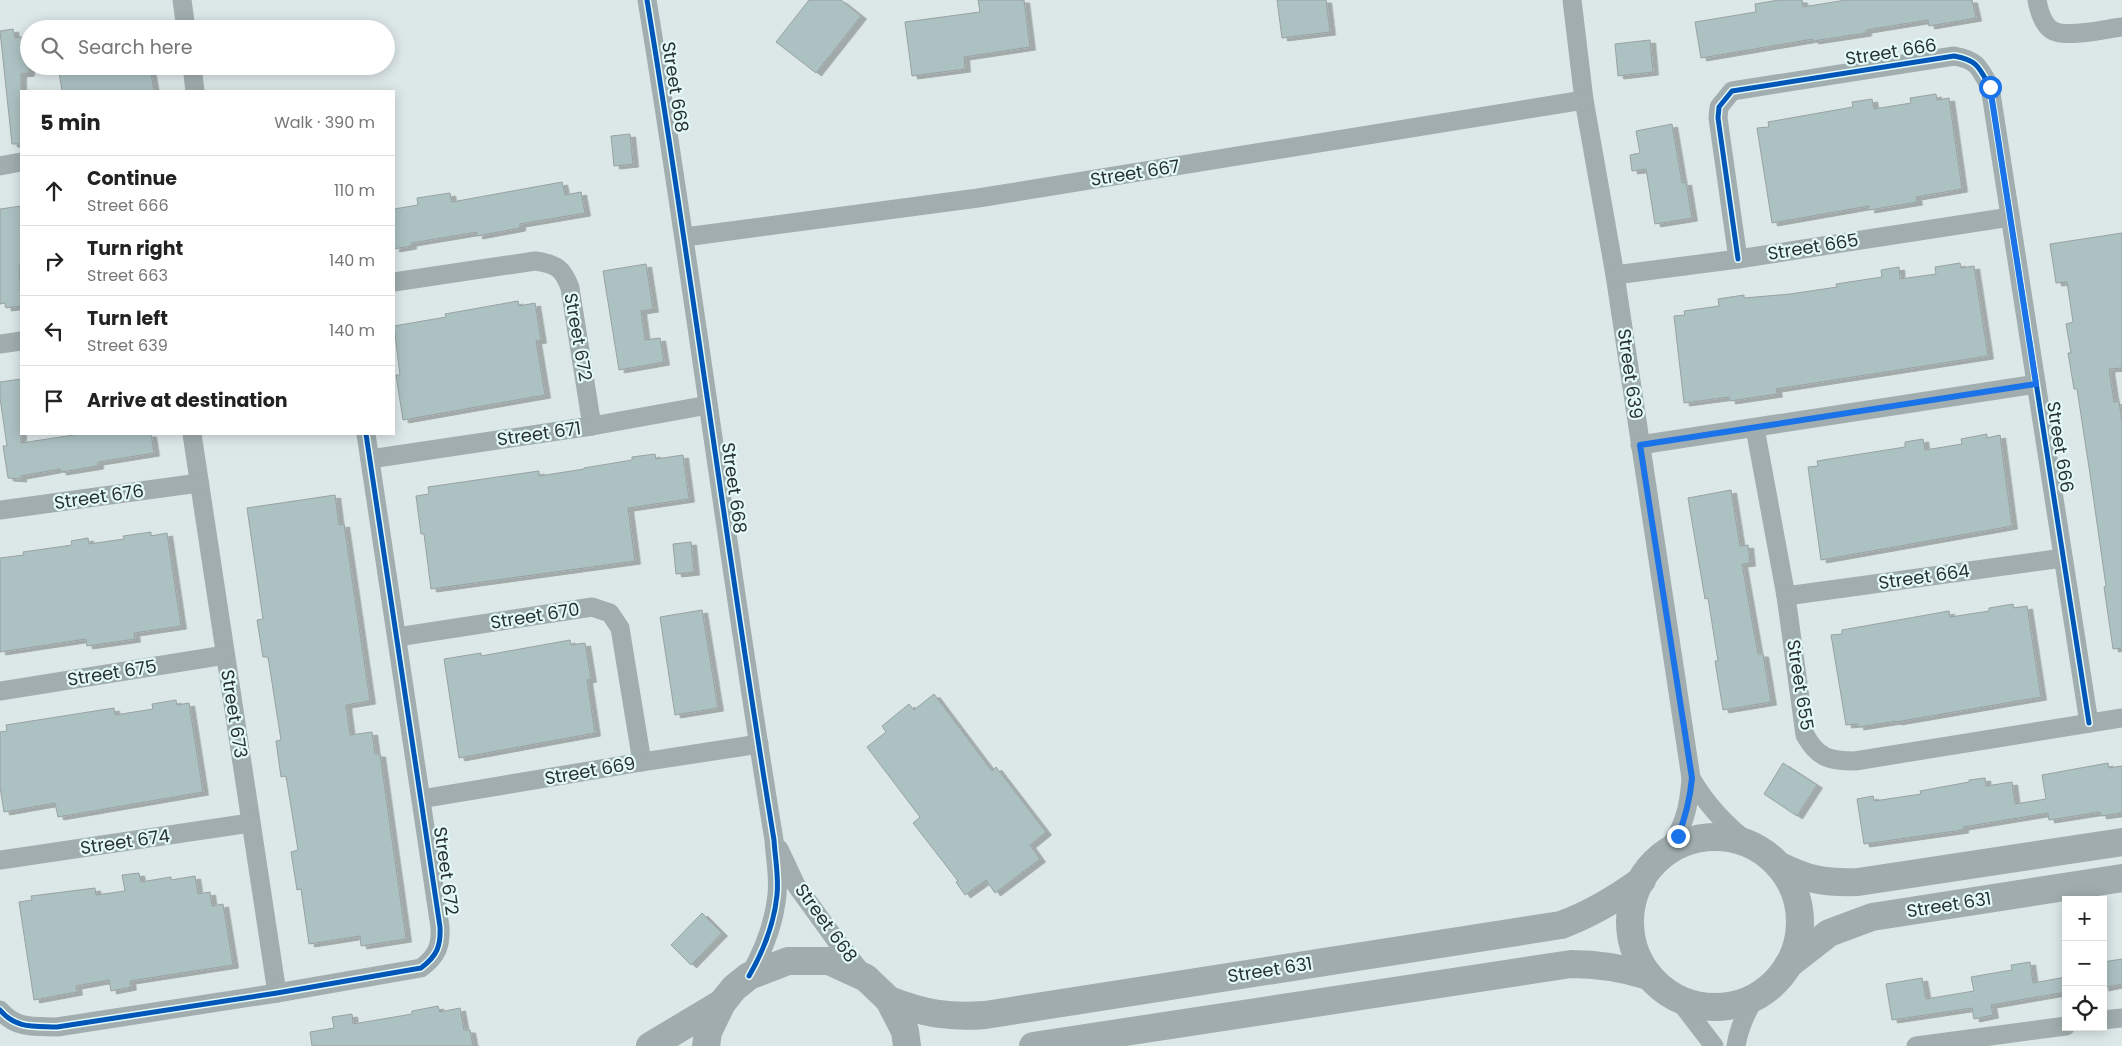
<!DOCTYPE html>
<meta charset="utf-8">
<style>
body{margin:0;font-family:Poppins,sans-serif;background:#f2f2f2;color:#222}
.controls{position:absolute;right:15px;bottom:15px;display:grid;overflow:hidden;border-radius:0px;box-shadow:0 2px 12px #0003}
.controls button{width:45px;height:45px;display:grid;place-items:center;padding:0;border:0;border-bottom:1px solid #e0e0e0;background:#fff;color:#222;font:25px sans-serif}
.stop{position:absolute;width:15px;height:15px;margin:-11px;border:4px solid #1a73e8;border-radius:50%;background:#fff}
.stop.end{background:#1a73e8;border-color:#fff;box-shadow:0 1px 5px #0008}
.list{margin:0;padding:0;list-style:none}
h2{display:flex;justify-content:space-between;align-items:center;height:65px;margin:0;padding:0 20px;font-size:21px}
h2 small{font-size:16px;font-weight:400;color:#767676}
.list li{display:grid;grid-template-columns:32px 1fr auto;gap:15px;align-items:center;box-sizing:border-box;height:70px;padding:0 20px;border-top:1px solid #e0e0e0}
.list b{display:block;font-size:19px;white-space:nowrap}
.list p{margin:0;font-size:16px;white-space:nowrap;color:#767676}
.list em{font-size:16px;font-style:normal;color:#767676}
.icon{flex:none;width:28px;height:28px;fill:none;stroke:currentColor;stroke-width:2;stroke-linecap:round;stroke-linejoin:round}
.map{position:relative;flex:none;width:2122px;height:1046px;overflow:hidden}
.search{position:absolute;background:#fff;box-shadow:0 2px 12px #0003;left:20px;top:20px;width:375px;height:55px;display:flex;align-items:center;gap:12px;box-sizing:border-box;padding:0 18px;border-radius:28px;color:#767676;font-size:19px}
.panel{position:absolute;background:#fff;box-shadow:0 2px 12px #0003;left:20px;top:90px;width:375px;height:345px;border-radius:0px}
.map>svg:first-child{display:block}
.building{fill:#acc1c2;stroke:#99a2a2;filter:url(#shadow)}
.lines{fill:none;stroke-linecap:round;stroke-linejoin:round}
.street{stroke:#a1adae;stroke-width:19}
.secondary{stroke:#a0acad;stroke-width:28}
.cycleway-casing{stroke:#e4f9f9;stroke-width:8}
.cycleway{stroke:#0057b8;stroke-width:5}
.route{stroke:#1a73e8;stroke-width:6}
.labels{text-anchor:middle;stroke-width:4.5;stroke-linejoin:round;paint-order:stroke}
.street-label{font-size:18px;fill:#283031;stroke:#e4f9f9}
</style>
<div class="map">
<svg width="2122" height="1046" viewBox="0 0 2122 1046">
<defs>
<filter id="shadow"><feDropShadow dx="5.5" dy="3" stdDeviation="0" flood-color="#0004"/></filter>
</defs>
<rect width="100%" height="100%" fill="#dce7e7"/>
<!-- building -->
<g class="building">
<polygon points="809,0 841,0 861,16 816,73 776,42"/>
<polygon points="978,0 1024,0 1030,47 964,57 965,69 912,76 905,22 980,12"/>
<polygon points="1277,0 1326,0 1330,32 1282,38"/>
<polygon points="1779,0 1802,0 1803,7 1846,0 1972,0 1976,18 1929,26 1928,20 1866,30 1866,33 1813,41 1813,39 1701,58 1695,22 1756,12 1755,4"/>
<polygon points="13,29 15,38 29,36 29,73 21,74 21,144 12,144 0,31"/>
<polygon points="1650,40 1653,72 1618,76 1615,44"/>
<polygon points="58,66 135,66 135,70 150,68 154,91 62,91"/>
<polygon points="1936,94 1937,100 1949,98 1962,189 1916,197 1917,202 1869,210 1869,206 1772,223 1757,128 1769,127 1768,122 1853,107 1852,102 1872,99 1874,109 1911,103 1910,98"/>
<polygon points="1672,124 1682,183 1686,182 1692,218 1655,224 1646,169 1632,171 1630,155 1640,153 1636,131"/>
<polygon points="630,134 633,164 614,166 611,136"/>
<polygon points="562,182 565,195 581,192 585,213 520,224 520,228 477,236 477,232 411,243 411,246 394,249 394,209 418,205 417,198 450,193 452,202"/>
<polygon points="21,206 21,265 19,265 21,306 6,308 5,303 0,304 0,209"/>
<polygon points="2122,233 2122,368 2109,369 2114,402 2119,401 2122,422 2122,648 2113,649 2104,587 2106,586 2090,474 2077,389 2074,389 2068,353 2071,353 2066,324 2073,322 2067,282 2056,283 2050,244"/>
<polygon points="1960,263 1961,268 1974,266 1988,356 1776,389 1777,394 1730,401 1729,397 1684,403 1674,316 1685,315 1684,311 1719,306 1718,299 1744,295 1744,298 1790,294 1837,287 1836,284 1882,277 1881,270 1899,267 1900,279 1936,274 1935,267"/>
<polygon points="646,264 653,309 641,311 645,340 660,338 664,362 619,370 603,271"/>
<polygon points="518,301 519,306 535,303 541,340 536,341 545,395 403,420 396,375 400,375 394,326 446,317 445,314"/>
<polygon points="21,379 21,443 80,434 151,434 154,453 98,462 98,466 61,472 60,469 21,476 21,479 8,478 3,446 7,446 0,398 0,382"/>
<polygon points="1987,434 1987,438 2000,435 2012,526 1821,560 1808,467 1818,466 1817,461 1905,447 1905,442 1923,439 1925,450 1962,444 1961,439"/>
<polygon points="655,454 656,459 683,455 689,499 628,508 635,561 431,589 424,534 421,534 416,496 429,494 428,487 539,471 539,476 584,469 584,468 632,460 632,457"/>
<polygon points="1731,490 1740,546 1748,545 1750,563 1742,564 1758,654 1763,654 1771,702 1723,710 1715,661 1718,661 1708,598 1705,599 1688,498"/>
<polygon points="335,495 339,525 344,524 370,701 346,705 350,735 372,732 375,754 380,754 406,939 361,946 360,936 309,944 301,889 297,890 291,852 298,850 286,776 281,777 276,741 281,740 268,657 263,657 257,620 263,619 247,508"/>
<polygon points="151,532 151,536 167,533 181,626 134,633 135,639 87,646 86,639 0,652 0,558 24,555 23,552 72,545 71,541 88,538 89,544 124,539 123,536"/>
<polygon points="691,542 694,572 676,574 673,544"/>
<polygon points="2013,604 2014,608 2027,606 2041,697 1896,722 1896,721 1858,727 1858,724 1846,725 1831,635 1842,634 1842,630 1949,611 1950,617 1989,611 1989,608"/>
<polygon points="702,610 718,708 675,715 660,617"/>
<polygon points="570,640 571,645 585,643 591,679 587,680 595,733 459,758 444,659 481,653 481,656"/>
<polygon points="934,694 992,771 996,767 1046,832 1030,845 1040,859 995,893 986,880 965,895 956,882 958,881 913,823 920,817 867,747 886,732 882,726 909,704 914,710"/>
<polygon points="176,700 177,705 189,703 203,792 58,817 55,803 4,812 0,787 0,732 7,731 6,725 114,708 115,715 153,709 152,704"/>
<polygon points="1783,763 1817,785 1797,816 1764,794"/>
<polygon points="2108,763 2109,768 2122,766 2122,813 2101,816 2100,812 2049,820 2048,813 1963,827 1963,830 1864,844 1857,799 1873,796 1874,801 1921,794 1920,791 1969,782 1969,780 1985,778 1986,786 2012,782 2015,804 2046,799 2042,775"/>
<polygon points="139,873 141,882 171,877 171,880 195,876 198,894 210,892 212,906 223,904 233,965 130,981 131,987 111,991 109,980 76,986 77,992 34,1000 19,902 32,900 31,896 95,888 96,895 125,891 122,875"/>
<polygon points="702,913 722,933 691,965 671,945"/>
<polygon points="2122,959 2122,984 2103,988 2103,962"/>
<polygon points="2030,962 2033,983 2066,977 2066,992 1991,1005 1993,1015 1974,1019 1972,1008 1892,1020 1886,984 1922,978 1926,999 1974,991 1971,977 2012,970 2011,965"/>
<polygon points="438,1006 440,1012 460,1008 464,1030 470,1030 473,1046 312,1046 310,1032 334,1028 332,1017 352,1014 353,1024 412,1014 412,1011"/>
</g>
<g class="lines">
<!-- street -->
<g class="street">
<polyline points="182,0 186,29"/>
<path d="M647,0C693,280 728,561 774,840C775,858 779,877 777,895C774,925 764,950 749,976"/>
<path d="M1572,0L1584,100L1615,275L1691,778C1689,809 1684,827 1666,852"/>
<path d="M2037,0C2039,11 2044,28 2056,32C2070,37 2106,29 2122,27"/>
<polyline points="192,66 195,91"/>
<polyline points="0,166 21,162"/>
<polyline points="685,237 978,198 1584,100"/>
<path d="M1738,259L1718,118L1719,107L1732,91L1954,56C1977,60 1979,67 1990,87L2089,723"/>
<polyline points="1615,275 1738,259 2010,217"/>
<path d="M394,282L535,261C556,264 563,268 570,288L592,426"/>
<polyline points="0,344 21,341"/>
<path d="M1755,428L1786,596L1805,735C1818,758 1829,761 1855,761L2122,718"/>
<polyline points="192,434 277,993"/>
<polyline points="1640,445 2036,384"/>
<polyline points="370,459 592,426 708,405"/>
<polyline points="0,510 199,483"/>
<polyline points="1786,596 2063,558"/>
<polyline points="397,637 592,607 610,613 620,628 642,762"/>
<polyline points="0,691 225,655"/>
<path d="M1691,778C1707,806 1726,826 1752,845"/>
<polyline points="421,799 642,762 759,744"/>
<polyline points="779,849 796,885 835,939 862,973"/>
<polyline points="0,860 250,823"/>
<polyline points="1678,999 1714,1046"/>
<path d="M0,1010C16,1029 34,1026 57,1027L277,993L421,968C437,956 441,946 440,927L366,434"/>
<polyline points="2103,1020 2122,1018"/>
<path d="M1736,1046C1739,1027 1746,1013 1756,996"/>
<polyline points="1916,1046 2066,1026"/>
</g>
<!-- secondary -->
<g class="secondary">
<circle cx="1715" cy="922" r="85"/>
<path d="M1778,865C1809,880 1823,883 1858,882L2122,842"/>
<polyline points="1788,965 1829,933 1872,917 2122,878"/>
<path d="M889,1000C923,1013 948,1018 985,1015L1561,925C1591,914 1616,899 1642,880"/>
<polyline points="650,1046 722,1003"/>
<polyline points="706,1046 708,1032 722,1003 734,988 749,976 788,961 829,961 866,978 889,1000 905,1031 907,1046"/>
<path d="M1033,1046L1571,964C1599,964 1623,968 1649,976"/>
</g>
<!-- cycleway casing -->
<g class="cycleway-casing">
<g id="cycleway">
<path d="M647,0C693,280 728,561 774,840C775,858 779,877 777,895C774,925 764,950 749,976"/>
<path d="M1738,259L1718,118L1719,107L1732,91L1954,56C1977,60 1979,67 1990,87L2089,723"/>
<path d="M0,1010C16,1029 34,1026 57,1027L277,993L421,968C437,956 441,946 440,927L366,434"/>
</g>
</g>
<!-- cycleway -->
<use href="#cycleway" class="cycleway"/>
</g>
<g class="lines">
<!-- route -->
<path class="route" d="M1678,836C1686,816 1690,799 1692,778L1640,445L2036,384L1990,87"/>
</g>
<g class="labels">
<!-- street labels -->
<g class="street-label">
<text transform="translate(1891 52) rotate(-9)" y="6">Street 666</text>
<text transform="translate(675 87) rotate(81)" y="6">Street 668</text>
<text transform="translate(1135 173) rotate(-9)" y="6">Street 667</text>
<text transform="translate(1813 247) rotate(-9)" y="6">Street 665</text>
<text transform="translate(578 337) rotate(80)" y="6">Street 672</text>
<text transform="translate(1630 374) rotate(82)" y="6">Street 639</text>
<text transform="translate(539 434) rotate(-8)" y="6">Street 671</text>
<text transform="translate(2060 447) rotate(81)" y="6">Street 666</text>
<text transform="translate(734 488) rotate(82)" y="6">Street 668</text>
<text transform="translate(99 497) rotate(-8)" y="6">Street 676</text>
<text transform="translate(1924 577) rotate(-8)" y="6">Street 664</text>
<text transform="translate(535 616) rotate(-9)" y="6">Street 670</text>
<text transform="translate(112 673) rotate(-9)" y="6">Street 675</text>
<text transform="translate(1800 685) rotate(81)" y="6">Street 655</text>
<text transform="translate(234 714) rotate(81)" y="6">Street 673</text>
<text transform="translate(590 771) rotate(-10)" y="6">Street 669</text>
<text transform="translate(125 842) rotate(-8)" y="6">Street 674</text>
<text transform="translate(446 871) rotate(82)" y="6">Street 672</text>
<text transform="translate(1949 905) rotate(-9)" y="6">Street 631</text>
<text transform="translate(826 923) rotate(54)" y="6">Street 668</text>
<text transform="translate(1270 970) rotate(-9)" y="6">Street 631</text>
</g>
</g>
</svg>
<div class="controls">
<button>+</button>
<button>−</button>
<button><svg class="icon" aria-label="locate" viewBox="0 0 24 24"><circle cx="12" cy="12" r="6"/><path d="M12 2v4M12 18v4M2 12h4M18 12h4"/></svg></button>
</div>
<div class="stop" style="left:1990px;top:87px"></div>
<div class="stop end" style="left:1678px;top:836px"></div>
<div class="search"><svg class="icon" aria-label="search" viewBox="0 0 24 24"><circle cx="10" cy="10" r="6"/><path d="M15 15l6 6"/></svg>Search here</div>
<section class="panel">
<h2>5 min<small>Walk · 390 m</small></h2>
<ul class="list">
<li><svg class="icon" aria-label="ahead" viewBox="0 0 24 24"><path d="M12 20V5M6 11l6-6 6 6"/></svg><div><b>Continue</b><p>Street 666</p></div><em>110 m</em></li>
<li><svg class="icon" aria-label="right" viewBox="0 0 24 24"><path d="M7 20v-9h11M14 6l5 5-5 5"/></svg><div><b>Turn right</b><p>Street 663</p></div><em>140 m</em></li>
<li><svg class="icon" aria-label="left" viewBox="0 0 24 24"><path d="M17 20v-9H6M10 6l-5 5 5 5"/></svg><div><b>Turn left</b><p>Street 639</p></div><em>140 m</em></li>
<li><svg class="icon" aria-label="arrive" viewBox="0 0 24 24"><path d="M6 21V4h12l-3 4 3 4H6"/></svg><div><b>Arrive at destination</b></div></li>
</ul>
</section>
</div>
